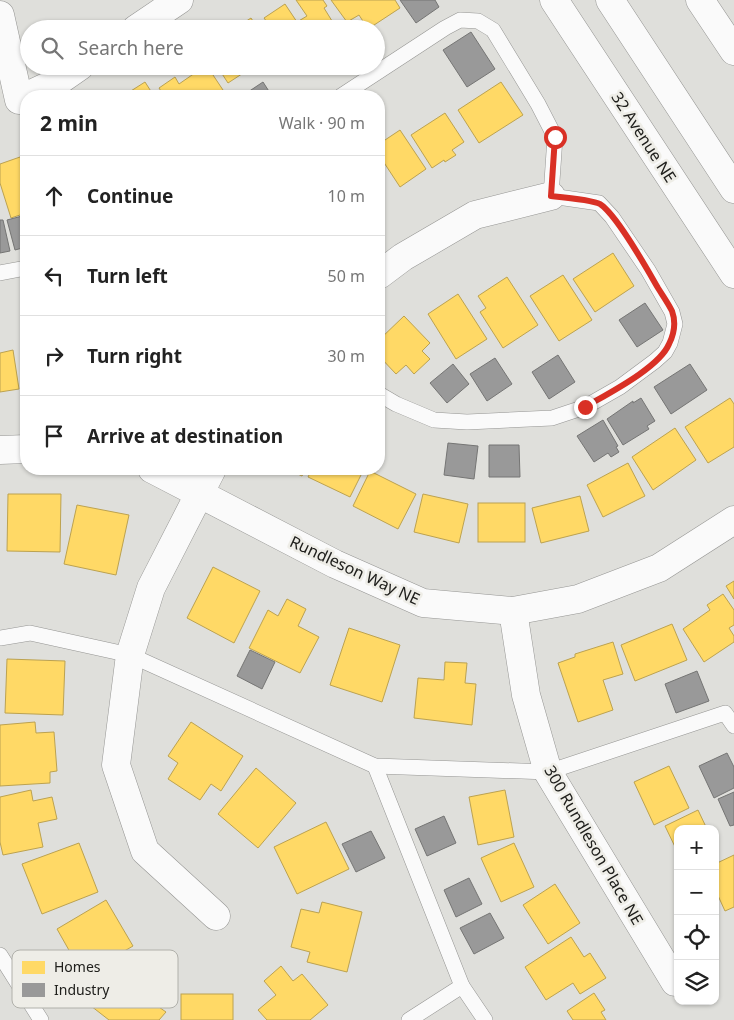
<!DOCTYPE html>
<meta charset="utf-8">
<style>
body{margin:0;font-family:"Noto Sans",sans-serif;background:#f2f2f2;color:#222}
.controls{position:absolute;right:15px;bottom:15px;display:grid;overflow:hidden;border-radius:10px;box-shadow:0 1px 4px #0004}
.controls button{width:45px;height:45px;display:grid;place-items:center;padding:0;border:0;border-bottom:1px solid #e0e0e0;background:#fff;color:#222;font:25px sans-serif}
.stop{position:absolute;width:15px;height:15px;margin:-11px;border:4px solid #d93025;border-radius:50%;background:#fff}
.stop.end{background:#d93025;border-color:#fff;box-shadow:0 1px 5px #0008}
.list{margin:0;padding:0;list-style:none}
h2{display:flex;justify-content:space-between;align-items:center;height:65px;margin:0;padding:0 20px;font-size:21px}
h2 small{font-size:16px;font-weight:400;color:#767676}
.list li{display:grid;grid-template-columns:32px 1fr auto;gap:15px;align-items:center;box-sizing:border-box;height:80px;padding:0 20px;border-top:1px solid #e0e0e0}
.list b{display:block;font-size:19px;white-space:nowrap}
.list em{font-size:16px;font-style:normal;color:#767676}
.icon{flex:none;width:28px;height:28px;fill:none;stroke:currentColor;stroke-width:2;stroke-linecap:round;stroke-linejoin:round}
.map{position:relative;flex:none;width:734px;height:1020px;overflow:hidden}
.search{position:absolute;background:#fff;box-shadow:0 1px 4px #0004;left:20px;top:20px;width:365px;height:55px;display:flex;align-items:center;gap:12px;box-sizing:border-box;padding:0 18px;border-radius:28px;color:#767676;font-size:19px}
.panel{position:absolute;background:#fff;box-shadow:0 1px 4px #0004;left:20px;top:90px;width:365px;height:385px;border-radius:20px}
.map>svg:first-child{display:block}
.homes{fill:#ffd966;stroke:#bca250}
.industry{fill:#999;stroke:#757574}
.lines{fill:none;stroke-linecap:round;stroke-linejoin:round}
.service-casing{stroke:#959593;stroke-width:16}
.minor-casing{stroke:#959593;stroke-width:29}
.secondary-casing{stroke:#959593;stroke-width:29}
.service{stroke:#fafafa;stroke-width:15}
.minor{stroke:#fafafa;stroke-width:28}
.secondary{stroke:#fafafa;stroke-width:28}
.route{stroke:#d93025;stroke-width:6}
.labels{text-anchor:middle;stroke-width:5;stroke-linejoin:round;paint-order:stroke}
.street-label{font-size:16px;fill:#20201d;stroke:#eeede7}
.key{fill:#eeede7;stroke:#b0b0aa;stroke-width:1}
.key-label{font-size:14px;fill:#20201d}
</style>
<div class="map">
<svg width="734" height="1020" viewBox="0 0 734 1020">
<rect width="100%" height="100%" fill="#dfdfdb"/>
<!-- homes -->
<g class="homes">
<polygon points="296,0 323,0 327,6 324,8 337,29 272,29 264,18 285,4 297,22 307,16"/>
<polygon points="331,0 395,0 400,8 368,29 359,15 347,22"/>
<polygon points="251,18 258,29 234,29"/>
<polygon points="205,66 207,66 227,96 164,96 159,88 175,77 179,84"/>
<polygon points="217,66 254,66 228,83"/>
<polygon points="145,82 154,96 123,96"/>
<polygon points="501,82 523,115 479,143 458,110"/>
<polygon points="445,113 464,142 452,150 456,155 445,162 444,160 432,168 411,135"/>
<polygon points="400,130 426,169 400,187 379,155 379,144"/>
<polygon points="20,157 21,159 26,157 26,213 11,218 0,183 0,164"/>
<polygon points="613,253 634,286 595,312 573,279"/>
<polygon points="563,275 592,320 559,341 530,296"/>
<polygon points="507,277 538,325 503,348 480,312 486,308 478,296"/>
<polygon points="458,294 487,339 456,359 428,314"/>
<polygon points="404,316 430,343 422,351 430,359 414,374 406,365 396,374 379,356 379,340"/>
<polygon points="13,350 19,389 0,392 0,353"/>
<polygon points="22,351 26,351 26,377"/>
<polygon points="730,398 734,404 734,447 708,463 685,427"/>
<polygon points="675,428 696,460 653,490 632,457"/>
<polygon points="628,463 645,496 603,517 587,485"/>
<polygon points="287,469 306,469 302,476"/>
<polygon points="312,469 364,469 350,497 308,477"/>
<polygon points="370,471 416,494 398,529 353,506"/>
<polygon points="8,494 61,494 60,552 7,551"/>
<polygon points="423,494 468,504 459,543 414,532"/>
<polygon points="580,496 589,531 541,543 532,508"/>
<rect x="478" y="503" width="47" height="39"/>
<polygon points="77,505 129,515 116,575 64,564"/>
<polygon points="213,567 260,591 234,643 187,618"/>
<polygon points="734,581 734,599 726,586"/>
<polygon points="723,594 734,610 734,625 729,628 734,636 734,642 704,662 683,629 710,610 707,605"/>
<polygon points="287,599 306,609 298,626 319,637 300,673 249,648 268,610 278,616"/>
<polygon points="672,624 687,660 635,681 621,645"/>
<polygon points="349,628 400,645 382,702 330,685"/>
<polygon points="613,642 623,674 603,680 613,710 578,722 558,663 575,657 575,654"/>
<polygon points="7,659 65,661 63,715 5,713"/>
<polygon points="445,662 467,663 465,683 476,684 472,725 414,718 418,678 444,680"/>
<polygon points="35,722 36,733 54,732 57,771 50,772 50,783 0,786 0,725"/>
<polygon points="191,722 243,756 221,791 211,784 200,800 168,779 178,763 168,756"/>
<polygon points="669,766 689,808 654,825 634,782"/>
<polygon points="256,768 296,803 258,848 218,814"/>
<polygon points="31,790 33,801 52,797 57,819 38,823 43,847 3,855 0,842 0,797"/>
<polygon points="505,790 514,837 478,845 469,797"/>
<polygon points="698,810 707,829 678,829 678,853 665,826"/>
<polygon points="326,822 349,869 297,894 274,847"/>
<polygon points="79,843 98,892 42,914 22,864"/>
<polygon points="514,843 534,887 501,902 481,858"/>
<polygon points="734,855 734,907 725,911 715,889 715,864"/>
<polygon points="555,884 580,923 548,944 523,905"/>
<polygon points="106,900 133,946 83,975 57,929"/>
<polygon points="322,902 362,912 347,972 307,962 310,952 291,947 301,909 319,913"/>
<polygon points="571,937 584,957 590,953 606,978 580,994 573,983 546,1000 525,967"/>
<polygon points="137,966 168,990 156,1005 166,1012 159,1020 109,1020 91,1006 117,974 126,980"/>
<polygon points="281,966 293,981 302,974 328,1005 310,1020 267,1020 258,1010 276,995 264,981"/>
<polygon points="594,993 605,1010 601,1012 606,1020 573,1020 567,1011"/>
<rect x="181" y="994" width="52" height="26"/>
</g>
<!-- industry -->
<g class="industry">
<polygon points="400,0 435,0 439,7 416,23"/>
<polygon points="471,32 495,69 467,87 443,50"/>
<polygon points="263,82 272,96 242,96"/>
<polygon points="26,215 26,247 15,250 7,220"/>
<polygon points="0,220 3,220 10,251 0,253"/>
<polygon points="645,303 663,330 637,347 619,320"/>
<polygon points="558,355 575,382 549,399 532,372"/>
<polygon points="495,358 512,384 487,401 470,374"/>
<polygon points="453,364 469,384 447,403 430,383"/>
<polygon points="690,364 707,390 671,414 654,387"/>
<polygon points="641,398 655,421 647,426 649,429 623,445 607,419 633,401 633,403"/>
<polygon points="603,420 618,446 616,447 619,452 611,457 608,453 594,462 577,436"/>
<polygon points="448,443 478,446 474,479 444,475"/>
<polygon points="489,445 519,445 520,477 489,477"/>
<polygon points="250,650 275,662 262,689 237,676"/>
<polygon points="697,671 709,701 676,713 665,684"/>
<polygon points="727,753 734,767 734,788 714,798 699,766"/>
<polygon points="734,792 734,825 730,826 718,799"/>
<polygon points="444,816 456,843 427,856 415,829"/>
<polygon points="371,831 385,858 356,872 342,844"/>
<polygon points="469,878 482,904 456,917 444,890"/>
<polygon points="490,913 504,938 474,954 460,928"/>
</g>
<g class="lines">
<!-- service casing -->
<g class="service-casing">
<g id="service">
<polyline points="341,96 445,28 460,20 478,21 493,30 538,104 555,137 551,196 599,203 612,217 648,270 672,312 675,324 670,343 665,352 655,361 620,387 585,407 552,418 467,422 434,420 396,404 379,394"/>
<polyline points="0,273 26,268"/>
<polyline points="0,638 30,633 130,655 375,766 548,772 725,713 734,726"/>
<polyline points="375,766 462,986"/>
<polyline points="0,955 41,1020"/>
<polyline points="409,1020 462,986 485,1020"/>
</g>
</g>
<!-- minor casing -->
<g class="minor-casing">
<g id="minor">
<polyline points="700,0 734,51"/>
<polyline points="0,15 19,100"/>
<polyline points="136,29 179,0"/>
<polyline points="27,96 57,82 80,66"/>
<polyline points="379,275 403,257 475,215 551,196"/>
<polyline points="0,450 26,449"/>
<polyline points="152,469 335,564 423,603 513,611 578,599 659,568 734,520"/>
<polyline points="212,469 151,588 130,655 116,765 145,851 216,916"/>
<polyline points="513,611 526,695 548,772 675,982"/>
</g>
</g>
<!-- secondary casing -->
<g class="secondary-casing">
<g id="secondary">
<polyline points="554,0 734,274"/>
<polyline points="610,0 734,189"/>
</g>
</g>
<!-- service -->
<use href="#service" class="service"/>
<!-- minor -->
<use href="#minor" class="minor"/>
<!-- secondary -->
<use href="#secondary" class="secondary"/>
</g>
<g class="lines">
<!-- route -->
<path class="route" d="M555,137L551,196C561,197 593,200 600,204C617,215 647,269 658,288C663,296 668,303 672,311C676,322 674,334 669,344C659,368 607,394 585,407"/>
</g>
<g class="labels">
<!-- street labels -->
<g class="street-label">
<text transform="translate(644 137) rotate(57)" y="6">32 Avenue NE</text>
<text transform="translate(355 570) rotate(25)" y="6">Rundleson Way NE</text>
<text transform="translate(594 845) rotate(60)" y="6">300 Rundleson Place NE</text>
</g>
</g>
<!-- legend -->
<rect x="12" y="950" width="166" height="58" rx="8" class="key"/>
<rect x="22" y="961" width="23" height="13" fill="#ffd966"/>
<rect x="22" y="983" width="23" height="14" fill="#999"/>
<g class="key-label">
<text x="54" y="972">Homes</text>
<text x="54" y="995">Industry</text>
</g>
</svg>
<div class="controls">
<button>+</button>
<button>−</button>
<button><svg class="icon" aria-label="locate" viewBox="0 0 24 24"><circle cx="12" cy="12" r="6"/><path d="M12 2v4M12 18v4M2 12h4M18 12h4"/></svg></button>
<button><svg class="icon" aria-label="layers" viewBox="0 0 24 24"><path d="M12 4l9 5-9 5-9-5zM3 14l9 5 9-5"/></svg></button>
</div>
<div class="stop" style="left:555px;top:137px"></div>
<div class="stop end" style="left:585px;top:407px"></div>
<div class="search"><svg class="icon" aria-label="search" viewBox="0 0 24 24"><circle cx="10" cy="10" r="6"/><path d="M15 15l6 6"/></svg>Search here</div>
<section class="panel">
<h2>2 min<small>Walk · 90 m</small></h2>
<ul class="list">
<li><svg class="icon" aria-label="ahead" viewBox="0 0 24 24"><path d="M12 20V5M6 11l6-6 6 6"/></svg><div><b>Continue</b></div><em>10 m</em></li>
<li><svg class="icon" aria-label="left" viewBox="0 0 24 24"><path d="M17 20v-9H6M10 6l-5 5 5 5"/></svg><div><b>Turn left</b></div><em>50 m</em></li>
<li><svg class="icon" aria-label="right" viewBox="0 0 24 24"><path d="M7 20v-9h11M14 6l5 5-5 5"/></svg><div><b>Turn right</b></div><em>30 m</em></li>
<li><svg class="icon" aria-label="arrive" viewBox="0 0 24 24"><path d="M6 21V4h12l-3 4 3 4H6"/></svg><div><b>Arrive at destination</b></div></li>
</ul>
</section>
</div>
